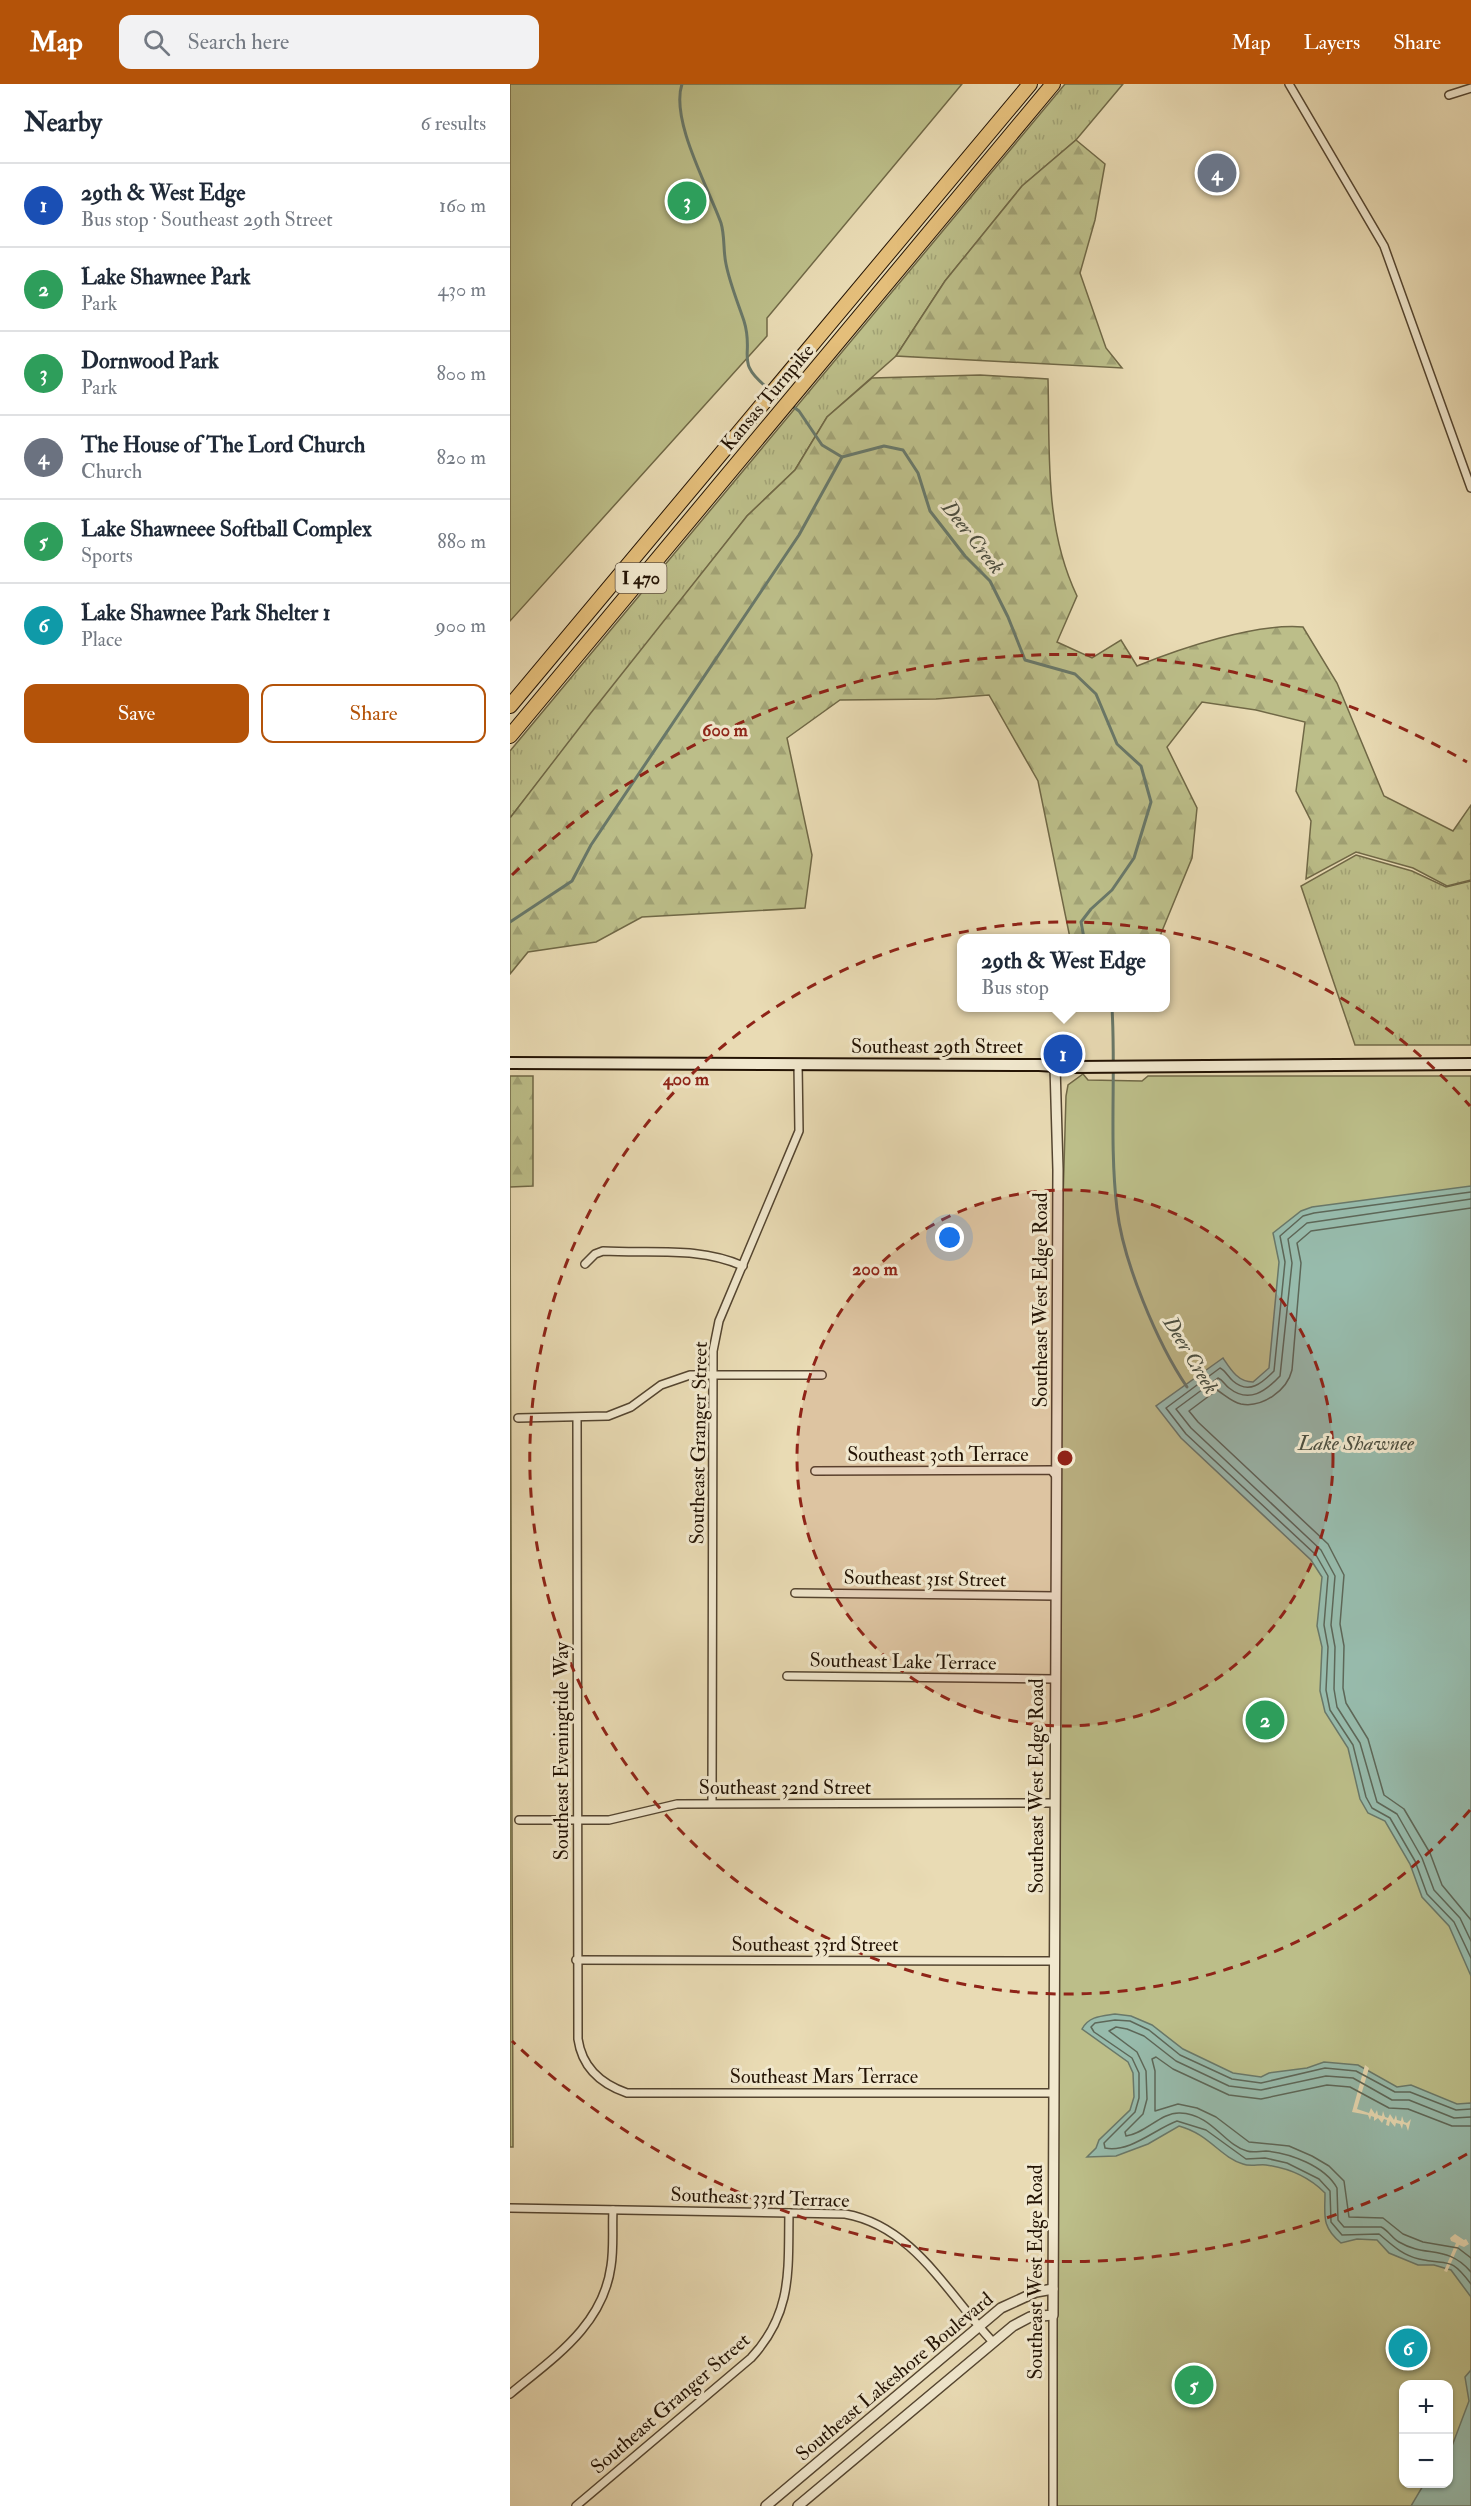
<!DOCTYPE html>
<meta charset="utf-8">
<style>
body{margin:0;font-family:"IM FELL Double Pica",serif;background:#f2f2f3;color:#1f2937}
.controls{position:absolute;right:18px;bottom:18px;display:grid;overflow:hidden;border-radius:12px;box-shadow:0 2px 4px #0004}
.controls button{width:54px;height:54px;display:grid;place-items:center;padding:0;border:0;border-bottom:2px solid #e0e1e3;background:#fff;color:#1f2937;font:30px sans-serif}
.you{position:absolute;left:440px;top:1154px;width:21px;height:21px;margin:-15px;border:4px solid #fff;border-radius:50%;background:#1a73e8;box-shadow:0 0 0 9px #1a73e833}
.badge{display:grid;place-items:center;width:39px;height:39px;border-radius:50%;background:#b45309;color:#fff;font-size:20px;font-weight:700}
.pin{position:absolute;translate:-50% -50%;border:3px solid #fff;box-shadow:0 2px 6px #0006}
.popup{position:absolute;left:447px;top:850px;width:213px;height:78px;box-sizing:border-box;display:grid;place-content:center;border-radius:12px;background:#fff;filter:drop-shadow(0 2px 4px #0005);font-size:20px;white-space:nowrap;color:#747a83}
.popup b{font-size:22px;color:#1f2937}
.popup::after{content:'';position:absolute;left:50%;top:100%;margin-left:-12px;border:12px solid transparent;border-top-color:#fff}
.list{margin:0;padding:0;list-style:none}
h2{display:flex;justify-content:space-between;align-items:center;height:78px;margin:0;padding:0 24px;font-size:26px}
h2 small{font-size:20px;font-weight:400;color:#747a83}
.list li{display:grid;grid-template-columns:39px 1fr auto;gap:18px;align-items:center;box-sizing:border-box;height:84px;padding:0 24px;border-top:2px solid #e0e1e3}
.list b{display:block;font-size:22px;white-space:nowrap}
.list p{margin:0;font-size:20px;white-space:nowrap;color:#747a83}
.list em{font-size:20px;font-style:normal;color:#747a83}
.actions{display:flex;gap:12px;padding:18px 24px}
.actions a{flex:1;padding:14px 0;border:2px solid #b45309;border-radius:12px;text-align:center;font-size:21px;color:#b45309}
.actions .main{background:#b45309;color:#fff}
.icon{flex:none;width:33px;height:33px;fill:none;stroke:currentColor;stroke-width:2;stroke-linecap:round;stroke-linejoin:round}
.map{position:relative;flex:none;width:961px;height:2422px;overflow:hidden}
header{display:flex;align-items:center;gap:36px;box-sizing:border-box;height:84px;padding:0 30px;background:#b45309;color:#fff}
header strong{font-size:28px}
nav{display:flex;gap:33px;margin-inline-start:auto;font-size:21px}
.search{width:420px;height:54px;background:#f2f2f3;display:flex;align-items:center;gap:15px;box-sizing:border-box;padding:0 21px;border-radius:12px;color:#747a83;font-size:22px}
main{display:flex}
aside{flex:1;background:#fff}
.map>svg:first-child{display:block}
.grass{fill:url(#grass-tufts);stroke:#706846;stroke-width:1.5}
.forest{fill:url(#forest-firs);stroke:#706846;stroke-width:1.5}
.park{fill:#bcbe89;stroke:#706846;stroke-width:1.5;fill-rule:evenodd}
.water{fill:#97bbac;stroke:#697869;stroke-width:1.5}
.pier{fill:#e9dbb4}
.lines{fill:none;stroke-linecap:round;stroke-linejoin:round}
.shore{stroke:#5d6758;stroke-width:1.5}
.stream{stroke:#697869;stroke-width:3}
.minor-casing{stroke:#544530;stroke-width:10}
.tertiary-casing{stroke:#544530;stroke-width:12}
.secondary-casing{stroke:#231304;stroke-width:14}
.motorway-casing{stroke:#231304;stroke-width:16}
.minor{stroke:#f1e8ce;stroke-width:7}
.tertiary{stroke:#f1e8ce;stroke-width:9}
.secondary{stroke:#f1e8ce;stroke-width:10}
.motorway{stroke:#e4be7a;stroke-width:14}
.ring{fill:none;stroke:#8f2418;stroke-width:3;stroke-dasharray:10 8}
.labels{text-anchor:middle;stroke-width:6;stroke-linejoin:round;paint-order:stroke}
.shield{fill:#f1e8ce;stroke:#615341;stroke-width:1.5}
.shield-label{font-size:18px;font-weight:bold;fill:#231304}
.street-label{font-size:20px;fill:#231304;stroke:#f1e8ce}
.water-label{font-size:21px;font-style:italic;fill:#4c4e3f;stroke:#f1e8ce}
.centre{fill:#8f2418;stroke:#f1e8ce;stroke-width:3}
.ring-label{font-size:18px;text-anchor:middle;font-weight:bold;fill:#8f2418;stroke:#f1e8ce;stroke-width:6;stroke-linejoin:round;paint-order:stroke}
</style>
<header>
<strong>Map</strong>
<div class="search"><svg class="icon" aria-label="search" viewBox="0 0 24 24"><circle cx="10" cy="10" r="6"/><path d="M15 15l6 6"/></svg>Search here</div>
<nav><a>Map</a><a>Layers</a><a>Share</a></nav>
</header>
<main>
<aside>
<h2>Nearby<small>6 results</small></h2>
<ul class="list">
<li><span class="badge" style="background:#1a4fb4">1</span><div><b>29th &amp; West Edge</b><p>Bus stop · Southeast 29th Street</p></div><em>160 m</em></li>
<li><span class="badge" style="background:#2e9e5b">2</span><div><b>Lake Shawnee Park</b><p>Park</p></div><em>430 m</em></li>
<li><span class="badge" style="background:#2e9e5b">3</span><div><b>Dornwood Park</b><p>Park</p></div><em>800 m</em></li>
<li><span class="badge" style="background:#6b7280">4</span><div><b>The House of The Lord Church</b><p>Church</p></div><em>820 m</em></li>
<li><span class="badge" style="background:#2e9e5b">5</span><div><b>Lake Shawneee Softball Complex</b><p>Sports</p></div><em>880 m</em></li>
<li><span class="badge" style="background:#0f9aa8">6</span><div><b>Lake Shawnee Park Shelter 1</b><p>Place</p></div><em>900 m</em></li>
</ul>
<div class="actions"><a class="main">Save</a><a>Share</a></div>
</aside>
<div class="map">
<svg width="961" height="2422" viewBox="0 0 961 2422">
<defs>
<pattern id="grass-tufts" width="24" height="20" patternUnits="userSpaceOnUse" patternTransform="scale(1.5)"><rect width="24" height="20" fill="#bcbe89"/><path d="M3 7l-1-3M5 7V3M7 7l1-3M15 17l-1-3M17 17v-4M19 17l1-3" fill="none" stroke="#a1a275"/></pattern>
<pattern id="forest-firs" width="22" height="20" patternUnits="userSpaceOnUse" patternTransform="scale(1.5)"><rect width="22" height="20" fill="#bcbe89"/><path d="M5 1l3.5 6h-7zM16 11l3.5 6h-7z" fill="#a1a275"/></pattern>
</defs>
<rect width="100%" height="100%" fill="#e9dbb4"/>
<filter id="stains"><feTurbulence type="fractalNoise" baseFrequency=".00333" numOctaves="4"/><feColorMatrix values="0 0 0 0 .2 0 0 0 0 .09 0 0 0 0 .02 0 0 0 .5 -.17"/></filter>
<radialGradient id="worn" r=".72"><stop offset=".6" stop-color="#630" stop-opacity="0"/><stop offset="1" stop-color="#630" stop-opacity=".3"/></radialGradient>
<!-- grass -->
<g class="grass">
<polygon points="555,0 613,0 566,56 512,102 435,197 386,272 317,333 285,386 237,432 0,734 0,667"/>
<polygon points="846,771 902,787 936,803 961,797 961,961 845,961 791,802"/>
</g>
<!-- forest -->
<g class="forest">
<polygon points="566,56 595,80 585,136 570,189 596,264 612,284 386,272 435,197 512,102"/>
<path d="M470,291L538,295C540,369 534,443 567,512L547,558L582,574L611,556L627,582C671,564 746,539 793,543L827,599L874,712L943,747L961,721V796L937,802L903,784L846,768L796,795L801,737L786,707L795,638L746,626L692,618L657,663L687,724L682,774L650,852L646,854H560L528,697L479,611L426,615L330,616L277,654L302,771L295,824L132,833L86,858L18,868L0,890V734L80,630L237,432L285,386L317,333L362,294Z"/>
<polygon points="0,992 23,992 23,1102 0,1103 3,2063 0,2063"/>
</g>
<!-- park -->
<g class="park">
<polygon points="0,0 452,0 257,234 257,252 0,537"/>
<path d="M573,990L578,996L632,997L638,992H961V2422H546L552,1151L556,1012L558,1001ZM894,2300H938V2400H894Z"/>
</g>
<!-- water -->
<g class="water">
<path d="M961,1102V1892L939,1842L912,1813L900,1780L875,1737L858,1729L850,1715L838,1664L815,1628L810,1607L812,1563L807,1542L812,1493L801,1476L671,1354L646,1322L713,1274C721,1286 728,1298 743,1298L759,1284L769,1178L763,1149L791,1127L802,1123Z"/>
<path d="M605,1930L621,1932L642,1941L673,1965L723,1989L751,1993L759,1989L797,1984L814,1978L848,1981L887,2003L901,2001L947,2020L961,2019V2213L941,2186L924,2181H908L879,2169L867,2156L847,2155L831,2159C811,2142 815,2132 815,2109C799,2093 778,2084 756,2081C749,2080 740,2083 733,2080C710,2073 699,2050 669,2042L638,2060L606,2072L577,2073L586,2064L589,2056L620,2026L624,2013L623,1989L618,1978L572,1945C579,1932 592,1932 605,1930Z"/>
<polygon points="961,2286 961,2422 901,2422 914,2400 938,2400 939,2370 959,2317 955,2293"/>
</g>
<!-- pier -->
<g class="pier">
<polygon points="855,1981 859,1984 847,2025 859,2029 861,2024 865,2030 867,2026 868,2031 872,2032 873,2027 875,2033 878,2034 880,2030 884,2036 886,2031 887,2036 891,2037 892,2032 894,2038 897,2039 901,2035 898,2047 896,2041 893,2040 892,2045 890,2040 886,2039 885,2043 880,2037 879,2042 876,2041 877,2036 874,2035 872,2039 868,2034 864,2037 864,2033 861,2032 860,2036 858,2031 842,2028"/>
<polygon points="945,2150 954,2156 956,2155 959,2160 954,2163 949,2161 937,2188 934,2187 946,2159 941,2157 940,2154"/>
</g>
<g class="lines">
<!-- shore -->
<g class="shore">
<path d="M961,1108L804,1129L793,1132L770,1152L775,1178L764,1287C752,1299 739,1311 723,1297C718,1293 716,1287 710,1284L656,1324L676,1350L806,1471L818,1492L814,1541L818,1563L816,1606L820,1626L843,1661L856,1713L862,1724L880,1734L905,1777L917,1810L944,1838L961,1874"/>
<path d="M961,1115L797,1139L778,1155L782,1179L770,1292C756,1307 739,1320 719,1304C714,1300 713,1296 708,1294L666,1325L681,1344L811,1466L825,1492L821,1541L825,1563L824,1605L827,1623L850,1659L867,1718L887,1730L912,1774L924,1806L950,1834L961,1857"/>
<path d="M961,1124L801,1147L787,1159L791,1179L782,1286C777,1307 752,1324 731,1320C722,1318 715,1311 707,1306L679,1327L688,1338L818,1460L834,1491L830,1540L834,1562L833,1604L836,1619L858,1655L874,1711L894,1725L920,1769L932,1801L961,1836"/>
<path d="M961,2025L946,2026L900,2008H885L846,1987L815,1984L751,1999L722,1995L670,1971L639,1946L620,1937L605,1936L585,1939L581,1943L584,1948L622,1974L629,1989V2014L625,2028L594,2059L595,2064C620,2069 645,2045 667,2037L696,2046L736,2075L755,2074L777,2079L809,2095L820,2107L821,2138L832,2151L869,2150C882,2161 892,2171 909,2175C939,2182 939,2171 961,2200"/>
<path d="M961,2033L944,2034L899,2016H882L843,1994L816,1992L751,2006L719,2002L666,1977L634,1952L617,1945L606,1943L599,1947L627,1968L636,1987L637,2015L633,2030L615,2048L616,2052C635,2050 651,2028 670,2029C702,2030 714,2061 737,2067C743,2069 750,2067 756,2067C780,2069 815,2082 827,2104L828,2136L834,2143H871C878,2146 882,2154 889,2158C916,2174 937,2160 961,2188"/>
<polyline points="961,2042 942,2042 898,2025 879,2024 840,2003 817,2001 751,2015 719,2011 663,1985 646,1973 642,1975 645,1987 645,2027 668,2020 687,2024 706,2033 739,2058 779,2062 802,2072 819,2082 834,2097 839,2133 873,2134 893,2150 913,2158 948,2164 961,2174"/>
</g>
<!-- stream -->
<g class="stream">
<path d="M172,0C160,36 199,105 211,139C215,152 213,167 216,180C220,200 228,219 234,237C245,272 223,277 259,305"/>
<polyline points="281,321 289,327 312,361 332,373 374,362 393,366 408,389 420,427 455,472 480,497 498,533 515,576 565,590 586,610 607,660 631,682 641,718 624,774 602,806 581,825 571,838 574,854"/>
<polyline points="0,838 62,797 81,761 289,451 332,373"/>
<path d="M602,924C606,990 599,1058 607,1125C613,1177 647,1259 677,1303"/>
</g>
<!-- minor casing -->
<g class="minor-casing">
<g id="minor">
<polyline points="779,0 874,162 961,404"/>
<polyline points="939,11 961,4"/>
<path d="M75,1180L85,1170L93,1167C141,1170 188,1162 233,1182"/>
<polyline points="8,1334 98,1332 121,1323 151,1301 180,1291 312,1291"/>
<path d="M67,1334L68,1955C72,1983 91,2000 117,2009H543"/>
<polyline points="305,1387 541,1386 547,1393"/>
<polyline points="285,1509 545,1512"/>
<polyline points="277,1592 544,1595"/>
<polyline points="202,1719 203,1267 209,1237 289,1047 288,980"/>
<polyline points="9,1736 99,1736 167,1720 544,1719"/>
<polyline points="66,1876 544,1877"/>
<path d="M0,2124L335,2130C404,2142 438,2211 483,2258"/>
<path d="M0,2310C43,2274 93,2242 101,2182C104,2163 102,2144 103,2126"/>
<path d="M66,2422L241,2274C283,2229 278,2186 279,2129"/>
<polyline points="543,2422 543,2231"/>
</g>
</g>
<!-- tertiary casing -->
<g class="tertiary-casing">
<g id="tertiary">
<polyline points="256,2422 491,2224 526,2208 543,2205"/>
<polyline points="288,2422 503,2242 520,2233 543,2231 548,1086 545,982"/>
</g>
</g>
<!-- secondary casing -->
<g class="secondary-casing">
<polyline id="secondary" points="0,979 529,981 564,983 961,980"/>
</g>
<!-- motorway casing -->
<g class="motorway-casing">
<g id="motorway">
<polyline points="0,622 520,0"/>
<polyline points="0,652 543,0"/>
</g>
</g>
<!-- minor -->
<use href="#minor" class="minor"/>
<!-- tertiary -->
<use href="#tertiary" class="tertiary"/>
<!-- secondary -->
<use href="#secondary" class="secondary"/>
<!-- motorway -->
<use href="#motorway" class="motorway"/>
</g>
<!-- distance rings -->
<circle cx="555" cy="1374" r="268" fill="#8f2418" fill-opacity=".12"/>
<g class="ring">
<circle cx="555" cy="1374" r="268"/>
<path d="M960 1726A536 536 0 1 1 960 1022"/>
<path d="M957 2070A804 804 0 0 1 2 1957M2 791A804 804 0 0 1 957 678"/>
</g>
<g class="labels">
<!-- shield labels -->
<rect class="shield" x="105.5" y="479" width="51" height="30" rx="4.5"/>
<g class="shield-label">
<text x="131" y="500">I 470</text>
</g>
<!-- street labels -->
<g class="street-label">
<text transform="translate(257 313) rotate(-50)" y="7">Kansas Turnpike</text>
<text x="427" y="969">Southeast 29th Street</text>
<text transform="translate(530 1216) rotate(-90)" y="7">Southeast West Edge Road</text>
<text transform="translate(188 1359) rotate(-89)" y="7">Southeast Granger Street</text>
<text x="428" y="1377">Southeast 30th Terrace</text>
<text transform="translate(415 1494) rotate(1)" y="7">Southeast 31st Street</text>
<text transform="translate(393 1577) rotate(1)" y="7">Southeast Lake Terrace</text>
<text transform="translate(51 1667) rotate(-90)" y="7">Southeast Eveningtide Way</text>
<text transform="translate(526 1702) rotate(-90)" y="7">Southeast West Edge Road</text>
<text x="275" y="1710">Southeast 32nd Street</text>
<text x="305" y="1867">Southeast 33rd Street</text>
<text x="314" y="1999">Southeast Mars Terrace</text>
<text transform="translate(250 2113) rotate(2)" y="7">Southeast 33rd Terrace</text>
<text transform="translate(525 2188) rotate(-90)" y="7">Southeast West Edge Road</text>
<text transform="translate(384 2292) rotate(-40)" y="7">Southeast Lakeshore Boulevard</text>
<text transform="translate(160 2319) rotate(-41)" y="7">Southeast Granger Street</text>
</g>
<!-- water labels -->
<g class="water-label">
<text transform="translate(463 453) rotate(52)" y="7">Deer Creek</text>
<text transform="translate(681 1271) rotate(59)" y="7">Deer Creek</text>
<text x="846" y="1366">Lake Shawnee</text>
</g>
</g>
<circle cx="555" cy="1374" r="9" class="centre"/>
<g class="ring-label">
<text x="215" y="652">600 m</text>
<text x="176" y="1001">400 m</text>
<text x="365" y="1191">200 m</text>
</g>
<rect width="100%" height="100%" filter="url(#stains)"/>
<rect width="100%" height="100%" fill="url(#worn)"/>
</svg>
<div class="controls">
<button>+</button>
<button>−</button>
</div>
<div class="you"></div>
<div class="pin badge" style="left:553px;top:970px;background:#1a4fb4">1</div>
<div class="popup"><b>29th &amp; West Edge</b>Bus stop</div>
<div class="pin badge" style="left:755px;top:1636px;background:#2e9e5b">2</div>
<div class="pin badge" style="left:177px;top:117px;background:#2e9e5b">3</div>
<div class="pin badge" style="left:707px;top:89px;background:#6b7280">4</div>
<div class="pin badge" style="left:684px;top:2301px;background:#2e9e5b">5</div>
<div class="pin badge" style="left:898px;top:2264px;background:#0f9aa8">6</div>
</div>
</main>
